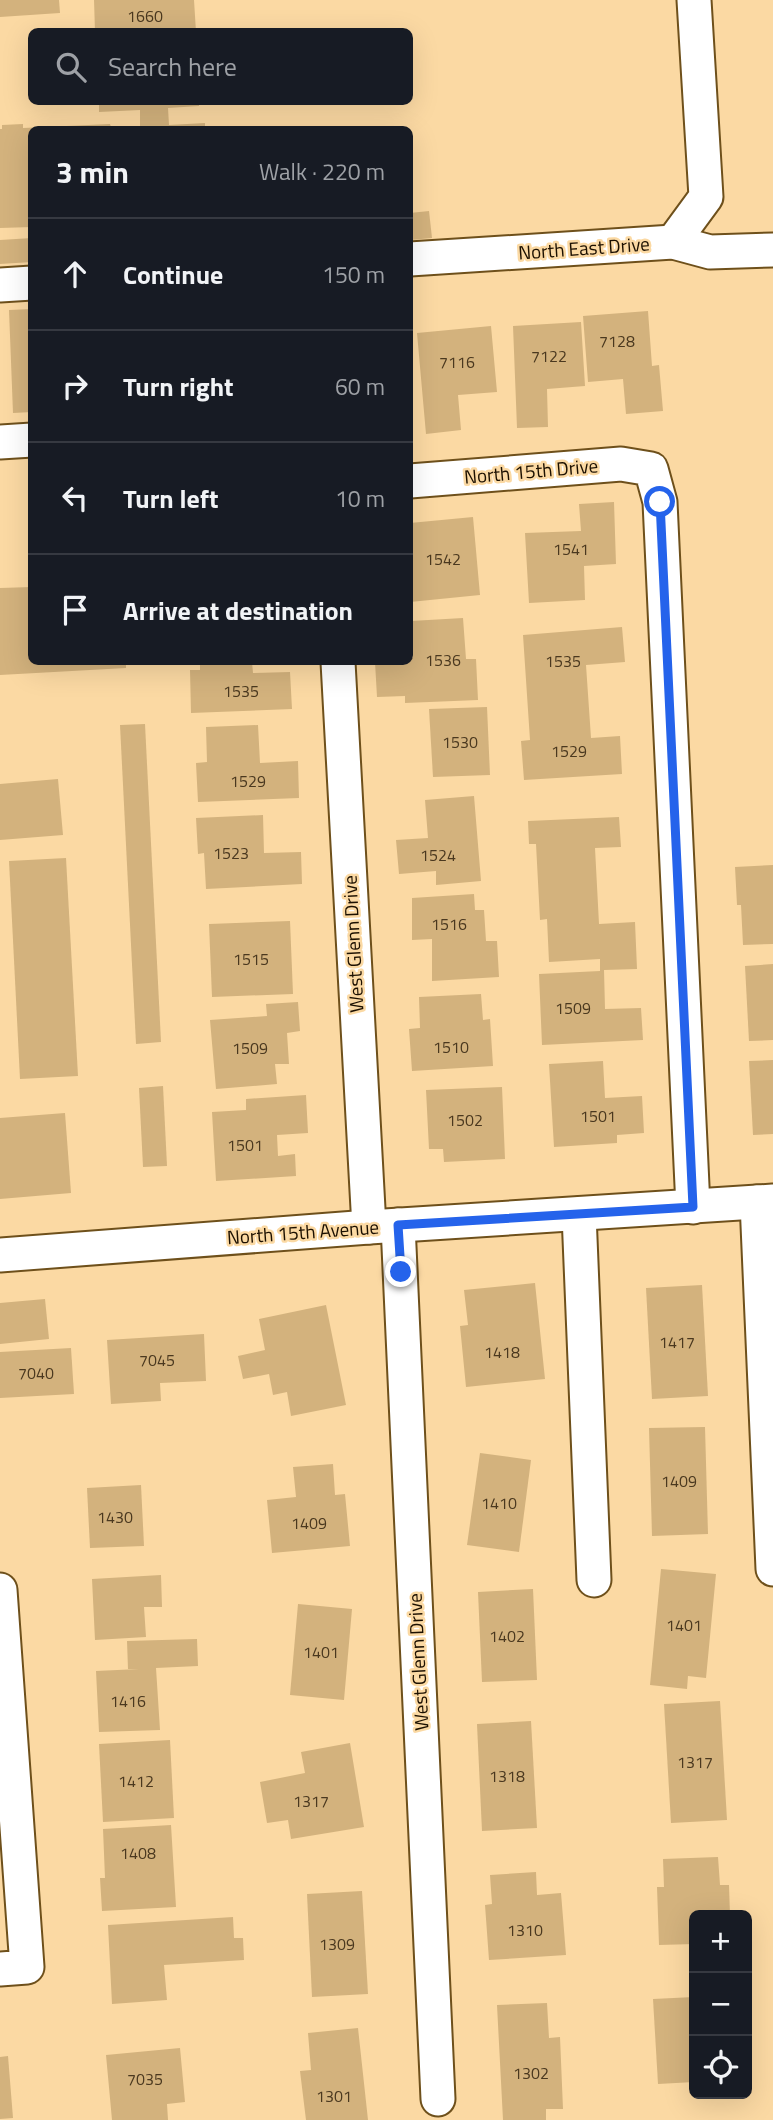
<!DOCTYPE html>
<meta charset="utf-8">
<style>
body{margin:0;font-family:"Titillium Web",sans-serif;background:#20242c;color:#f1f3f6}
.controls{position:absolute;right:21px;bottom:21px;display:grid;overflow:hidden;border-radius:10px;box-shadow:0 7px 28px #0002}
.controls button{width:63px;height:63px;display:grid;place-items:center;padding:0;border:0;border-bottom:2px solid #363941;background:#171b24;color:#f1f3f6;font:35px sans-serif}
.stop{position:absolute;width:21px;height:21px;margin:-16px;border:5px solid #2563eb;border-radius:50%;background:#fff}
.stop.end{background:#2563eb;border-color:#fff;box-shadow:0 2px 7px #0008}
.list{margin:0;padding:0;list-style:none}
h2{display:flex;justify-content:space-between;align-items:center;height:91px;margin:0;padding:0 28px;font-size:30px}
h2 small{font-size:23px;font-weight:400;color:#9ea1a6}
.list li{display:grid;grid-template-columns:46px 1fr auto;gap:21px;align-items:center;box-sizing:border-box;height:112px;padding:0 28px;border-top:2px solid #363941}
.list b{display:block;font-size:26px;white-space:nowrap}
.list em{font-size:23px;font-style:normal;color:#9ea1a6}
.icon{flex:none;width:38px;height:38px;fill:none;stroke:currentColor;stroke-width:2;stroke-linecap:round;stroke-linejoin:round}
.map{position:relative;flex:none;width:773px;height:2120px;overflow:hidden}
.search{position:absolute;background:#171b24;box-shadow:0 7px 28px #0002;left:28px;top:28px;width:385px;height:77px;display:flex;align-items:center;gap:18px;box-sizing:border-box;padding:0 24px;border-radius:10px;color:#9ea1a6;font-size:26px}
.panel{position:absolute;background:#171b24;box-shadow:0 7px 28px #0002;left:28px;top:126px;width:385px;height:539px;border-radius:10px}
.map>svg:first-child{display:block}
.building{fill:#d3b27d}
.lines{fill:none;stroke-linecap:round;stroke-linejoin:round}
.minor-casing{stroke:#6e501b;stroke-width:37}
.minor{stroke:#fff;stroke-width:33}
.route{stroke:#2563eb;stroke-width:9}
.labels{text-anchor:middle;stroke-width:5;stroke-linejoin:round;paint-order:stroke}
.number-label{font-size:16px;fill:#4a381f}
.street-label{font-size:19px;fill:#1c1000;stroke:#fbd9a3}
</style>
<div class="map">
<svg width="773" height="2120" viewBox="0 0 773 2120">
<rect width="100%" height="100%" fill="#fbd9a3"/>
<!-- building -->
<g class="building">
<polygon points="0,0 59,0 60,13 0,17"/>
<polygon points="94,0 194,0 196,32 95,32"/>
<polygon points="99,102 199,102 199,106 168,108 169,125 205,123 205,130 32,130 32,227 0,228 0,129 2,129 2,125 23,124 23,128 110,124 111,127 140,126 140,110 99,112"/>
<polygon points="429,211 432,238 410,240 410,213"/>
<polygon points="32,238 32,262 0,264 0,240"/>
<polygon points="32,309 32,412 13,413 9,310"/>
<polygon points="648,311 652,366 659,365 663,411 626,414 623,379 588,382 583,316"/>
<polygon points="581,322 585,386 547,389 548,427 517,428 513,326"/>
<polygon points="491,326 497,392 458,395 461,430 426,434 417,333"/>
<polygon points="614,502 616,564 584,566 585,600 529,603 525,533 581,531 579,504"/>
<polygon points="473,517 480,595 410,602 410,523"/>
<polygon points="32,587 32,662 126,662 126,668 0,675 0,588"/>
<polygon points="463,618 466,659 476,659 478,700 405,703 405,696 377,697 375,662 410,662 410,658 413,658 411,621"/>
<polygon points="622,627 625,662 586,665 591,738 620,736 622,774 524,780 521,741 530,740 523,635"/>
<polygon points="200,662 252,662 253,673 290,672 292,709 191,713 190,670 200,670"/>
<polygon points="487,707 490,775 433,777 429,709"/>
<polygon points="145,724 161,1042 136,1044 120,725"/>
<polygon points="258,725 260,763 298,761 299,798 198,802 196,763 207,762 206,727"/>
<polygon points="58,779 63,835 0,840 0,784"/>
<polygon points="474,796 481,881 436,885 436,871 399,874 396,840 428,838 425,800"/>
<polygon points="263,815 264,853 301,852 302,884 206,889 204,853 198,854 196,818"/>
<polygon points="619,817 621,847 595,848 599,924 635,922 637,969 604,970 605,1009 641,1008 643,1040 542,1045 539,974 600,971 600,959 549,962 547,919 540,920 536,844 529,844 528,821"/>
<polygon points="66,858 78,1076 20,1079 9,861"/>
<polygon points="773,865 773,944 743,945 741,905 737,905 735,867"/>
<polygon points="474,894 475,910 484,910 486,941 497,941 499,977 432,981 432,939 412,940 412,898"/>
<polygon points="290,921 293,994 212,997 209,924"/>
<polygon points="773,964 773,1040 749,1041 745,966"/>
<polygon points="481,994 483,1020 490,1019 493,1066 412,1071 409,1029 420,1028 419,997"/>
<polygon points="298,1002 300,1031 287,1033 289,1064 275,1064 277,1084 216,1089 210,1020 267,1016 266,1004"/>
<polygon points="773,1060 773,1134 753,1135 749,1061"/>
<polygon points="603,1061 605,1098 642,1096 644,1133 617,1135 617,1143 554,1147 549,1064"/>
<polygon points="163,1086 167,1166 143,1167 139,1088"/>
<polygon points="502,1087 505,1159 444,1162 443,1149 429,1149 426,1090"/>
<polygon points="306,1095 308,1133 277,1135 278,1156 295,1154 296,1176 216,1181 212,1112 246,1110 246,1099"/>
<polygon points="65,1113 71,1193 0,1199 0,1118"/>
<polygon points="535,1283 545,1379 466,1387 460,1326 468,1325 464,1290"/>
<polygon points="702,1285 708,1396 652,1399 646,1288"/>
<polygon points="45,1299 49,1339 0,1344 0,1303"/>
<polygon points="326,1305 346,1405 291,1416 287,1392 273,1395 269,1374 243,1379 238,1356 265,1350 259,1319"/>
<polygon points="204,1334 206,1381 160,1383 161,1401 111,1404 107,1340"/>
<polygon points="71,1348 74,1394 0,1398 0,1352"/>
<polygon points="705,1427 708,1534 652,1536 649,1428"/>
<polygon points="480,1453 531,1460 519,1552 467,1545"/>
<polygon points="333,1464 335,1495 345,1494 350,1546 272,1553 267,1500 296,1497 293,1467"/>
<polygon points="141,1485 144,1546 90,1548 87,1488"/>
<polygon points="661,1569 716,1574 706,1678 688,1676 687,1689 650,1685"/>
<polygon points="161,1575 162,1607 144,1607 146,1637 95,1640 92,1579"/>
<polygon points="533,1589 537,1680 482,1682 478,1592"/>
<polygon points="298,1604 352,1609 344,1700 290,1695"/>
<polygon points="197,1639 198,1666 156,1668 160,1730 99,1732 96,1671 139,1669 128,1669 127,1641"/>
<polygon points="720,1701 727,1820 671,1823 664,1704"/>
<polygon points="531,1721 537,1828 482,1831 477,1724"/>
<polygon points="170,1740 174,1818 103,1822 99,1744"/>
<polygon points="350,1743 364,1827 291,1839 288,1820 267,1823 260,1782 305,1773 301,1752"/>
<polygon points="171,1825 176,1907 102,1911 100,1878 105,1878 103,1829"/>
<polygon points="718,1857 720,1885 729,1885 730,1915 694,1915 694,1944 659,1945 657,1887 664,1887 663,1859"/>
<polygon points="536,1872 537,1895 561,1893 566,1955 489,1960 485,1905 492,1904 490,1875"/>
<polygon points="362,1891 368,1994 312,1997 307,1894"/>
<polygon points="233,1917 234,1938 243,1938 244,1960 164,1965 167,2000 112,2004 108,1925"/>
<polygon points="694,1997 694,2082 658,2084 653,1999"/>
<polygon points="547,2003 549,2038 560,2037 563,2109 546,2109 546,2120 503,2120 497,2005"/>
<polygon points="358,2028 368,2120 306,2120 300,2071 311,2070 308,2033"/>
<polygon points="180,2048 185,2102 167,2104 168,2120 112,2120 106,2055"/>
<polygon points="8,2056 13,2118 0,2119 0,2057"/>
</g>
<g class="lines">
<!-- minor casing -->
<g class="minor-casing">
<g id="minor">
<polyline points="673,242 706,197 694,0"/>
<polyline points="410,259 673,242 710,252 773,250"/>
<polyline points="0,285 32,283"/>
<polyline points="0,442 32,440"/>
<polyline points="410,481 621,464 651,469 660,502 693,1207"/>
<polyline points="338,662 369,1227"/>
<polyline points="757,1202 773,1569"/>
<polyline points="579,1214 594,1580"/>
<polyline points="398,1225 438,2099"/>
<polyline points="0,1255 369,1227 773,1201"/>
<polyline points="0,1590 27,1967 0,1969"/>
</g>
</g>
<!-- minor -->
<use href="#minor" class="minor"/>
</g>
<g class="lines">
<!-- route -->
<polyline class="route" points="401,1272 398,1225 693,1207 660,502"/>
</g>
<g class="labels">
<!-- number labels -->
<g class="number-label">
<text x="145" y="22">1660</text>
<text x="617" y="347">7128</text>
<text x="549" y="362">7122</text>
<text x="457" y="368">7116</text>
<text x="571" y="555">1541</text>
<text x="443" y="565">1542</text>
<text x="443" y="666">1536</text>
<text x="563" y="667">1535</text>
<text x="241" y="697">1535</text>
<text x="460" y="748">1530</text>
<text x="569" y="757">1529</text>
<text x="248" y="787">1529</text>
<text x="231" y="859">1523</text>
<text x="438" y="861">1524</text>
<text x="449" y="930">1516</text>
<text x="251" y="965">1515</text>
<text x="573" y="1014">1509</text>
<text x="451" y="1053">1510</text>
<text x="250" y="1054">1509</text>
<text x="598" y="1122">1501</text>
<text x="465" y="1126">1502</text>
<text x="245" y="1151">1501</text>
<text x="677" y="1348">1417</text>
<text x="502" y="1358">1418</text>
<text x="157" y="1366">7045</text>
<text x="36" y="1379">7040</text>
<text x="679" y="1487">1409</text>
<text x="499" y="1509">1410</text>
<text x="115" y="1523">1430</text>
<text x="309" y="1529">1409</text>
<text x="684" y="1631">1401</text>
<text x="507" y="1642">1402</text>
<text x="321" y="1658">1401</text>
<text x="128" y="1707">1416</text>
<text x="695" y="1768">1317</text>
<text x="507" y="1782">1318</text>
<text x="136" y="1787">1412</text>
<text x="311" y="1807">1317</text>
<text x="138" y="1859">1408</text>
<text x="525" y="1936">1310</text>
<text x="337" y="1950">1309</text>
<text x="531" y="2079">1302</text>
<text x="145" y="2085">7035</text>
<text x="334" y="2102">1301</text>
</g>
<!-- street labels -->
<g class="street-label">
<text transform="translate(584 248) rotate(-4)" y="7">North East Drive</text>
<text transform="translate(531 471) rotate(-5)" y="7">North 15th Drive</text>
<text transform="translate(353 944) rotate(-93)" y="7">West Glenn Drive</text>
<text transform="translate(303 1232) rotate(-4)" y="7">North 15th Avenue</text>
<text transform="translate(418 1662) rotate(-93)" y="7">West Glenn Drive</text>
</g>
</g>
</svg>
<div class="controls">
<button>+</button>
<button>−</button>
<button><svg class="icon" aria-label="locate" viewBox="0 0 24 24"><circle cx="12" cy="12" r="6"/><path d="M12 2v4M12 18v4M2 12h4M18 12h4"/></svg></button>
</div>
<div class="stop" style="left:660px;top:502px"></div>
<div class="stop end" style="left:401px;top:1272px"></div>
<div class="search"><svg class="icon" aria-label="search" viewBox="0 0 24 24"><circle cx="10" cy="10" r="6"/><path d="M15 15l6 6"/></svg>Search here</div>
<section class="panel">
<h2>3 min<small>Walk · 220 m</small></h2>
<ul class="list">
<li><svg class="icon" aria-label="ahead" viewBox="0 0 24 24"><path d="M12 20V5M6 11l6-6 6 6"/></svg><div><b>Continue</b></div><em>150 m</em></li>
<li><svg class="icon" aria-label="right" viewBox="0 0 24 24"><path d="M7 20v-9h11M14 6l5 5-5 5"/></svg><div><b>Turn right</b></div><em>60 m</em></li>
<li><svg class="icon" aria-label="left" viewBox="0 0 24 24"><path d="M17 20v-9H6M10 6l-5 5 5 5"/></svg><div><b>Turn left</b></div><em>10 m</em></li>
<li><svg class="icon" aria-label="arrive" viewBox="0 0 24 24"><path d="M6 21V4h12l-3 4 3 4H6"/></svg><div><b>Arrive at destination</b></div></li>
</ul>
</section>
</div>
